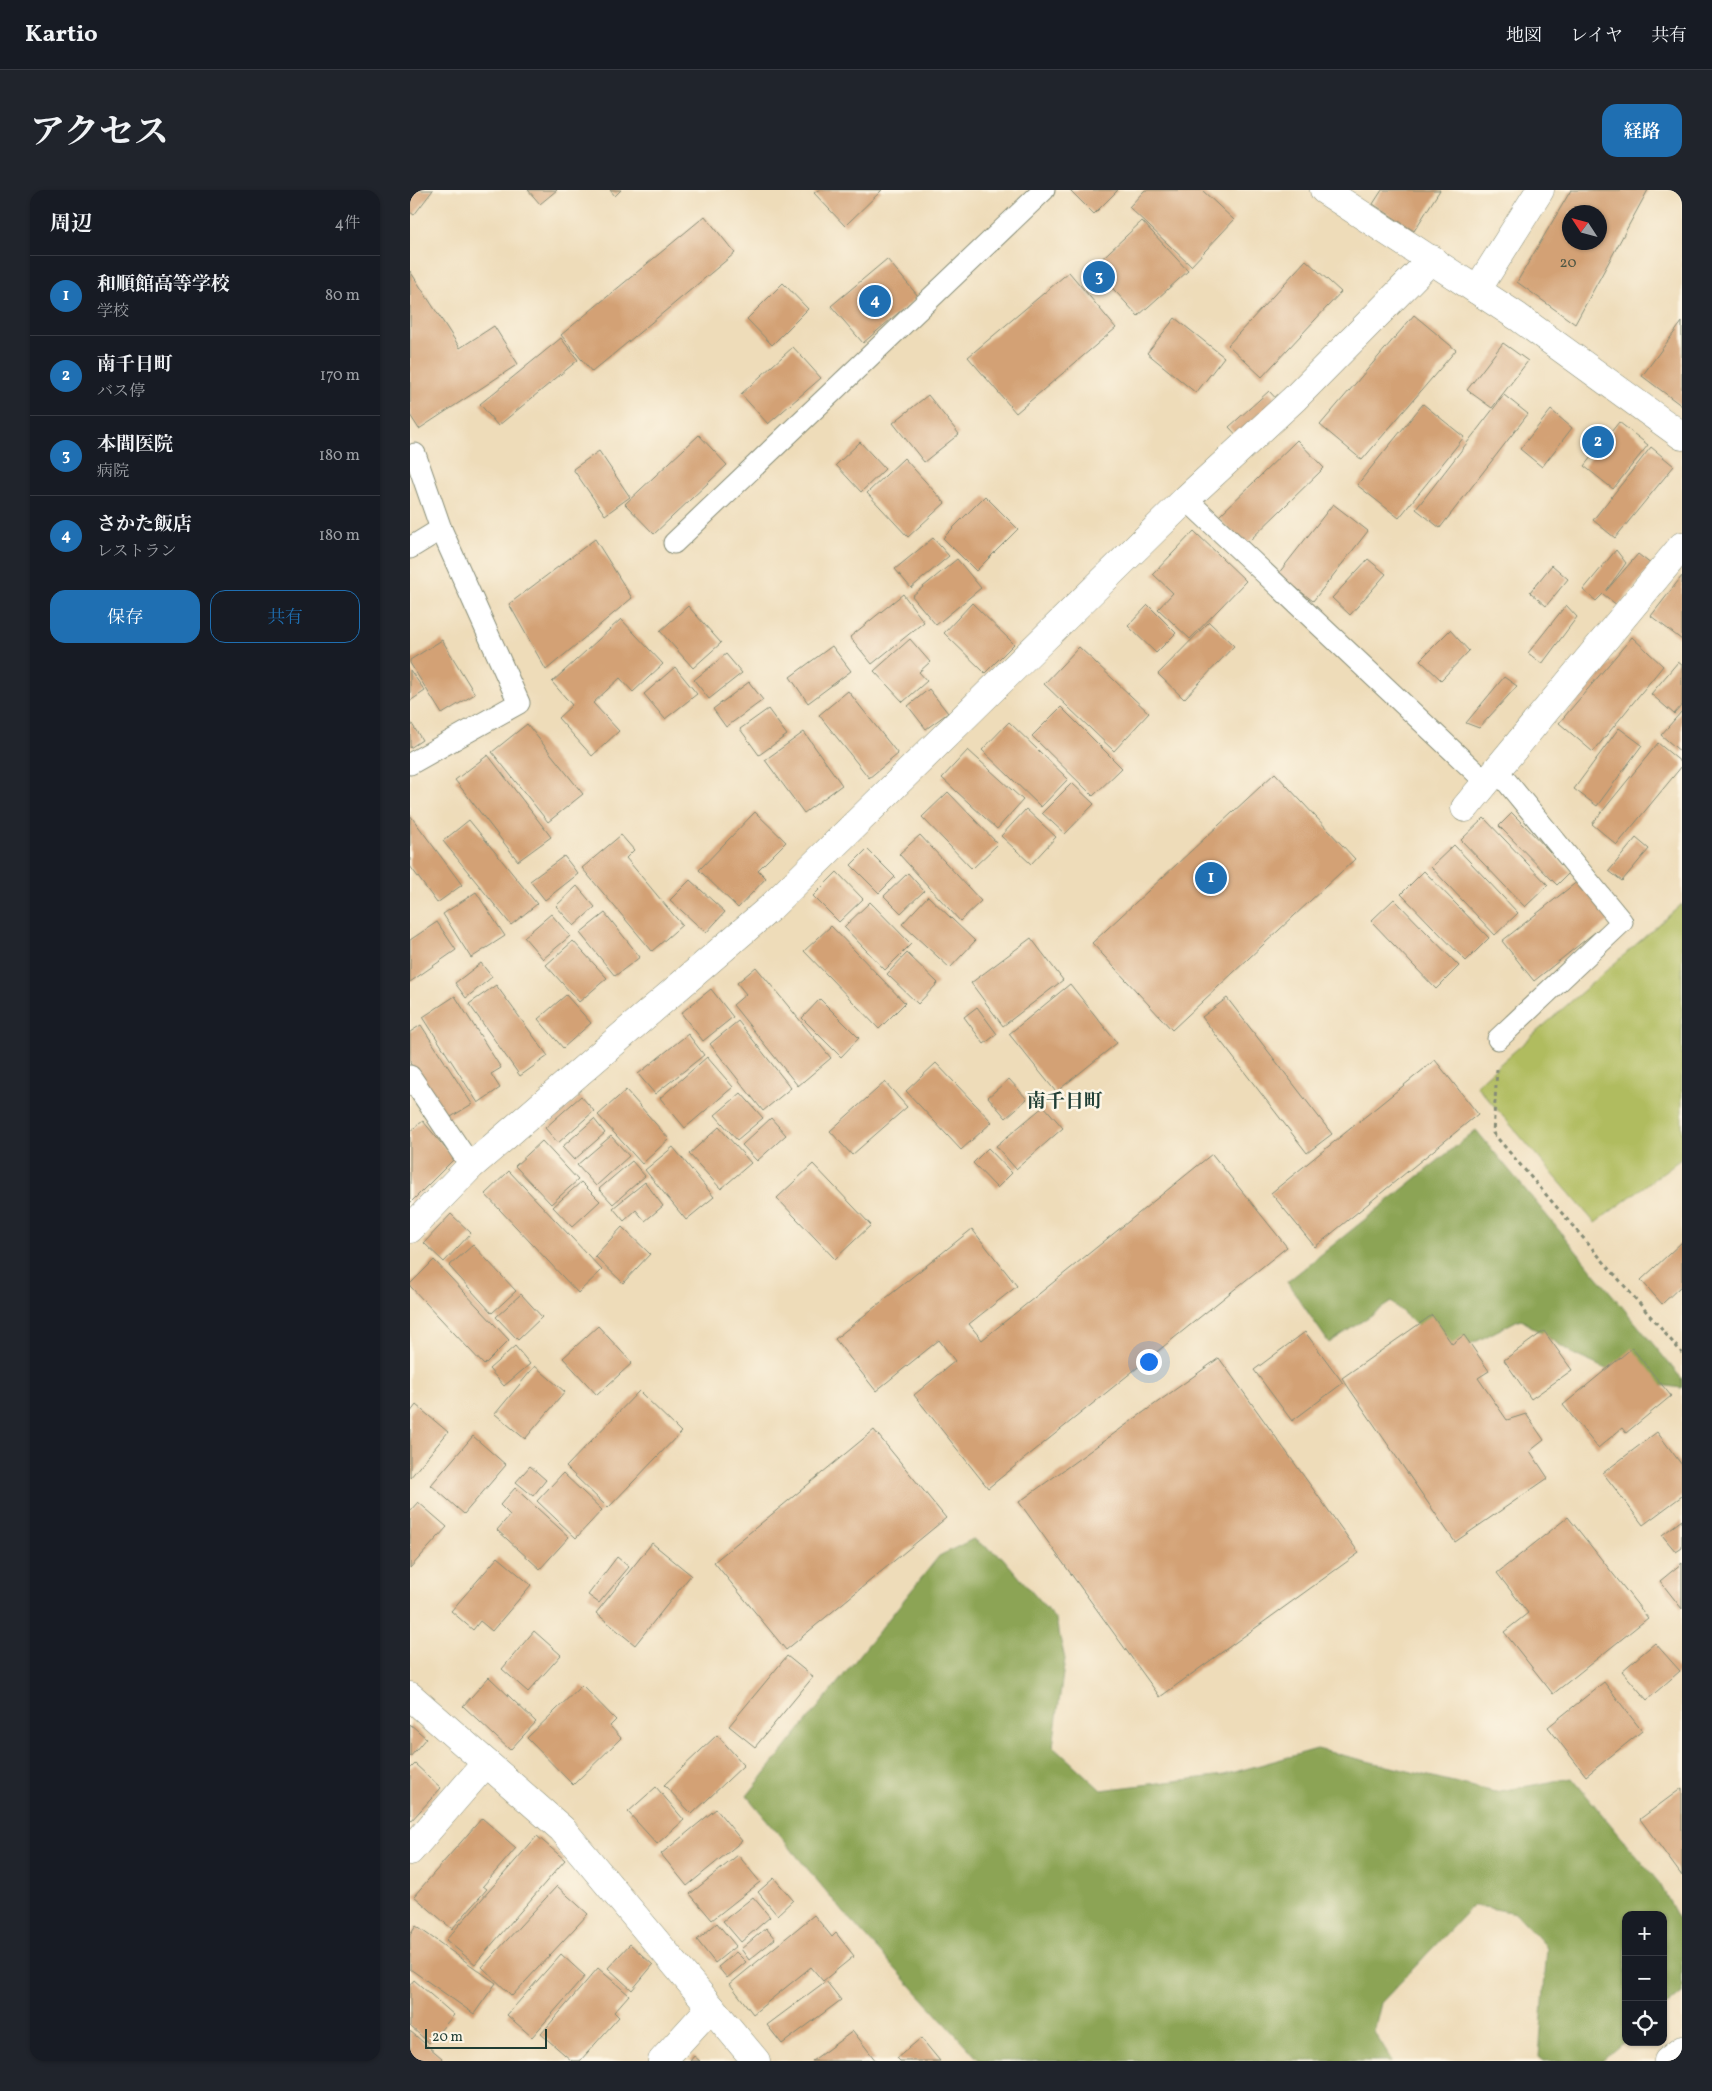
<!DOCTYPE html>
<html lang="ja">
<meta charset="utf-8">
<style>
body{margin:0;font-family:Vollkorn,"Noto Serif JP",serif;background:#20242c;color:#f1f3f6}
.controls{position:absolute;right:15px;bottom:15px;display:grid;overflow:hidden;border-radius:10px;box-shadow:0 1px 4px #0004}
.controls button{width:45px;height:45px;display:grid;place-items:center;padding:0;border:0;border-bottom:1px solid #363941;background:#171b24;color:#f1f3f6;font:25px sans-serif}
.compass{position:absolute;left:1152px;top:15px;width:45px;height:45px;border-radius:50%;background:#171b24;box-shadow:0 1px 4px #0004;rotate:306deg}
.scale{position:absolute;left:15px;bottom:12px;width:122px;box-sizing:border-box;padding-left:5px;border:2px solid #1f3d34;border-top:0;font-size:14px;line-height:18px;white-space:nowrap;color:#1f3d34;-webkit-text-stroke:4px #fcf5e5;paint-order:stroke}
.you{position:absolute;left:738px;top:1171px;width:18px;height:18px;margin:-12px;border:4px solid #fff;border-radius:50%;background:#1a73e8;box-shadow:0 0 0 8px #1a73e833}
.badge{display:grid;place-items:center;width:32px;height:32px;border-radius:50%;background:#1f6fb2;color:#fff;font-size:16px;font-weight:700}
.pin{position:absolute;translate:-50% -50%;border:2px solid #fff;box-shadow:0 1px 5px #0006}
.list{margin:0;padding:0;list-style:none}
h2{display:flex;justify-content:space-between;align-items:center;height:65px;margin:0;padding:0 20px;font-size:21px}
h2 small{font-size:16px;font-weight:400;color:#9ea1a6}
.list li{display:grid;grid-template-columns:32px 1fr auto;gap:15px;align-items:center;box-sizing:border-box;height:80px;padding:0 20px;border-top:1px solid #363941}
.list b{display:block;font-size:19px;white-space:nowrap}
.list p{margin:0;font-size:16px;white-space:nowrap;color:#9ea1a6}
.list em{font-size:16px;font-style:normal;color:#9ea1a6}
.actions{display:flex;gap:10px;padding:15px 20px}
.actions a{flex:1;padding:11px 0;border:1px solid #1f6fb2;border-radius:15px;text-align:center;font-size:18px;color:#1f6fb2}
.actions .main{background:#1f6fb2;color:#fff}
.icon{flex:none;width:28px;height:28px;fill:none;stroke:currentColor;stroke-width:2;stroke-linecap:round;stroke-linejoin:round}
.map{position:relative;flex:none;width:1272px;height:1871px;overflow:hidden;border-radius:15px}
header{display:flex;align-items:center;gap:30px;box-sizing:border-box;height:70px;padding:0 25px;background:#171b24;border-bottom:1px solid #363941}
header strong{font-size:24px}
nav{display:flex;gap:28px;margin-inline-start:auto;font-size:18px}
.intro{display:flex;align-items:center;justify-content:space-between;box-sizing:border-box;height:120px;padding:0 30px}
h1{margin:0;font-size:35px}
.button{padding:12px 22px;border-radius:15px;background:#1f6fb2;color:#fff;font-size:18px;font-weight:700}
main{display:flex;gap:30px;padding:0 30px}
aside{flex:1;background:#171b24;border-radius:15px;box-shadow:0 1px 4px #0004}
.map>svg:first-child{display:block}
.green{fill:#b0bc5e;stroke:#687c49}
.forest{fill:#8ca455;stroke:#567044}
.building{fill:#d3a175;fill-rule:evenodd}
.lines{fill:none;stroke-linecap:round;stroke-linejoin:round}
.lane-casing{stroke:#868c76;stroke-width:23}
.street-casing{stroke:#868c76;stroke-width:29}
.secondary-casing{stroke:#868c76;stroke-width:29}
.path{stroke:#868c76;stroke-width:3;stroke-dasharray:4 4;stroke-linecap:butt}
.lane{stroke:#fff;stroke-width:21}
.street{stroke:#fff;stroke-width:28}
.secondary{stroke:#fff;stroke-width:28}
.labels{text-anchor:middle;stroke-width:5;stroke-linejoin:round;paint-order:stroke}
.number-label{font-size:15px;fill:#4c5644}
.neighbourhood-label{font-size:19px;font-weight:bold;fill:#1f3d34;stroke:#fcf5e5}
</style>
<header>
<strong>Kartio</strong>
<nav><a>地図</a><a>レイヤ</a><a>共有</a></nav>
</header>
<div class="intro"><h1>アクセス</h1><a class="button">経路</a></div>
<main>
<aside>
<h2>周辺<small>4件</small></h2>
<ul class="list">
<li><span class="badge">1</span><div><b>和順館高等学校</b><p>学校</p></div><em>80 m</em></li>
<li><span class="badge">2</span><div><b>南千日町</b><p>バス停</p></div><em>170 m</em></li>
<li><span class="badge">3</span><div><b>本間医院</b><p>病院</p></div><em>180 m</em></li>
<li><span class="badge">4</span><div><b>さかた飯店</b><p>レストラン</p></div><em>180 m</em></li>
</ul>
<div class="actions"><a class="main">保存</a><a>共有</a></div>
</aside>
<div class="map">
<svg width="1272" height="1871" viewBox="0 0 1272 1871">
<rect width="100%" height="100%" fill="#fcf5e5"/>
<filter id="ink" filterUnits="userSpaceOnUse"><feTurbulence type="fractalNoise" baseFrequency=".02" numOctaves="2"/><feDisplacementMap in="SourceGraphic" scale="10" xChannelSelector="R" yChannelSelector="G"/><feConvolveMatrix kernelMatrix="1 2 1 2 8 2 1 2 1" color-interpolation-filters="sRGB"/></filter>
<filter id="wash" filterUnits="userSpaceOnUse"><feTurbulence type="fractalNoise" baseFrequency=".0096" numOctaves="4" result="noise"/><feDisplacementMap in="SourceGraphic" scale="20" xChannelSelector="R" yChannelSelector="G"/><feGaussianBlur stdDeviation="1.12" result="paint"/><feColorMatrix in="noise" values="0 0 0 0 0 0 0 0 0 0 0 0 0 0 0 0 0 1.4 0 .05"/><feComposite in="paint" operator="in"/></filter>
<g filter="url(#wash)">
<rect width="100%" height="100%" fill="#eedcb9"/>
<!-- green -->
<polygon class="green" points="1272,714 1272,968 1185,1033 1066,895"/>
<!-- forest -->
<g class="forest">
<polygon points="1066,940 1272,1189 1272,1198 1225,1192 1165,1165 1110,1129 1040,1165 981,1112 919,1153 877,1092"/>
<polygon points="563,1349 592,1367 646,1430 655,1469 643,1556 691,1600 814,1585 907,1559 1085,1602 1162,1588 1250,1694 1272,1735 1272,1803 1253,1819 1253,1725 1216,1725 1216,1851 1192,1871 1134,1871 1129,1867 1137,1757 1106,1723 1063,1715 971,1813 964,1842 982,1871 570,1871 435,1724 337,1606 529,1366"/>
</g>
<g id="blocks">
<!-- building -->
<g class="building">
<polygon points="0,0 23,0 4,25 0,22"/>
<polygon points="118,0 147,0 130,14"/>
<polygon points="200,0 211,0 205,6"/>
<polygon points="408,0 472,0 435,36 404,3"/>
<polygon points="660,0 708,0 684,24"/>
<polygon points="735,0 792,0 824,30 781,76 719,17"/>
<polygon points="972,0 1030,0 1004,41 963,14"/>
<path d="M1161,0H1238L1165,134L1107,92ZM1160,22H1190V52H1160Z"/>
<polygon points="295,26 325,63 182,182 151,145"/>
<polygon points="732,31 778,81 728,126 683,77"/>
<polygon points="477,69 508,106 453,153 421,116"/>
<polygon points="896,70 931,102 852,187 818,155"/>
<polygon points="0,81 50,158 84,136 108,174 9,239 0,225"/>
<polygon points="659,82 706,138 606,223 558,167"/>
<polygon points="373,93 398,119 362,155 337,129"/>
<polygon points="1004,125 1046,160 952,270 910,235"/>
<polygon points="765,128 814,167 786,203 737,163"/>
<polygon points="1272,132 1272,216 1232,186"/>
<polygon points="151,148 168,170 88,236 70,214"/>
<polygon points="1093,153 1118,171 1082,218 1057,200"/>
<polygon points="383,157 411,188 358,234 331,204"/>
<polygon points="859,201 871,214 831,250 819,237"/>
<polygon points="518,205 549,244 514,272 483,233"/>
<polygon points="1094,205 1118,224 1030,338 1006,319"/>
<polygon points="1013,214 1054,247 989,328 947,295"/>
<polygon points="1141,220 1162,238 1132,277 1110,259"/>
<polygon points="1209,232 1238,255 1203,299 1174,276"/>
<polygon points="289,245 317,275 244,344 215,314"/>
<polygon points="887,250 914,278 835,355 808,327"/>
<polygon points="450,252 475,279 451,302 426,275"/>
<polygon points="1241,257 1264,276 1205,348 1183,330"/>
<polygon points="189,261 220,307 195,325 163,279"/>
<polygon points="494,268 535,313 498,347 457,303"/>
<polygon points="575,306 608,339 566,381 533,348"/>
<polygon points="923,314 958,341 903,411 868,384"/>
<polygon points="784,341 836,391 780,449 748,419 763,403 743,384"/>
<polygon points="523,348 539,366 501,398 485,379"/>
<polygon points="185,349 222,408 136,480 99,414"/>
<polygon points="1206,360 1216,373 1196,401 1228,364 1242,375 1208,416 1193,404 1186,411 1173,400"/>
<polygon points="547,369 571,398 526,435 502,406"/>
<polygon points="958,369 976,384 940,425 922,408"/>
<polygon points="1142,375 1158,389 1136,416 1120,402"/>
<polygon points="1272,386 1272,450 1241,426"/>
<polygon points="493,404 514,432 462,474 440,447"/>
<polygon points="562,413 604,454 575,483 534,443"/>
<polygon points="738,415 766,443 746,463 718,436"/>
<polygon points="1156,415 1167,427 1132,474 1118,463"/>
<polygon points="278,416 311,453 283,478 250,441"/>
<polygon points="211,429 253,474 223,502 210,488 183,513 209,541 182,566 148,528 162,515 142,492"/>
<polygon points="799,432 824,456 774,509 748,484"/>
<polygon points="1040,440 1059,461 1031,490 1010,470"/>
<polygon points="1222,447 1253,476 1183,562 1149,533"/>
<polygon points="500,449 520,472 509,482 517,491 493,512 464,481"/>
<polygon points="32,450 65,504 32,524 0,473 0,470"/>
<polygon points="422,456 441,481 398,513 380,487"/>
<polygon points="669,457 739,523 704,561 634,494"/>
<polygon points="316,464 332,483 299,509 284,490"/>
<polygon points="1268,472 1272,475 1272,515 1264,524 1241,504"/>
<polygon points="265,477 287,504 255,529 234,504"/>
<polygon points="0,480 15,501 0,511"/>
<polygon points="1094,487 1107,496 1069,538 1056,533"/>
<polygon points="339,492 353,510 316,537 303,519"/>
<polygon points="519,499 538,523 516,539 498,516"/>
<polygon points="438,501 488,564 459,588 409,525"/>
<polygon points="651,517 712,578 683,606 622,546"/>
<polygon points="358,519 377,545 349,565 330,539"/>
<polygon points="1272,521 1272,563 1251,545"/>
<polygon points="0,531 12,550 0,558"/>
<polygon points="599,532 658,589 631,617 572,560"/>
<polygon points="117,534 173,604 138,632 82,562"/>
<polygon points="1209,538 1232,555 1187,616 1164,599"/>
<polygon points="394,542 432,595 394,623 355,570"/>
<polygon points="1248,553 1272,573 1272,576 1207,655 1182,634"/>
<polygon points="558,560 613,610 587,639 532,588"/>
<polygon points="78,565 141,647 108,671 45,590"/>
<polygon points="865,583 945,669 762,840 682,753"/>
<polygon points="662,593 684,614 655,644 632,623"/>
<polygon points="538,602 588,654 562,679 512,627"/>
<polygon points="616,619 646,647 621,674 591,646"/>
<polygon points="345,622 376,652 348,680 356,688 328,718 289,680"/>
<polygon points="1102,623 1160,682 1147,695 1089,636"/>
<polygon points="0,625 52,695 27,713 0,676"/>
<polygon points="1074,628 1138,695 1115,717 1051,650"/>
<polygon points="59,630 127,714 101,735 33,651"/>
<polygon points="211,645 224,660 216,668 272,735 242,761 172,678"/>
<polygon points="510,645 571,711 550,731 489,664"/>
<polygon points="1226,648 1239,659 1212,691 1199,681"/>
<polygon points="1044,655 1108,723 1085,745 1021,677"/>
<polygon points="457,659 485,687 469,703 441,675"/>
<polygon points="154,666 168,684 135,710 120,691"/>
<polygon points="1014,681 1079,748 1056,771 991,704"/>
<polygon points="427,682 453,709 429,732 403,706"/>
<polygon points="498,683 514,701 491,723 474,706"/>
<polygon points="280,690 315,722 296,743 260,710"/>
<polygon points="1168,691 1200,730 1124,791 1092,751"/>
<polygon points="167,696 185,717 164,736 146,716"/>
<polygon points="66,702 95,746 61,768 33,724"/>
<polygon points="518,706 565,751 540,778 492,734"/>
<polygon points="984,709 1049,776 1026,799 961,731"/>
<polygon points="460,712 501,754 475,780 434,737"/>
<polygon points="195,723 230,767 205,786 170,743"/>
<polygon points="141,724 160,746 133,769 114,747"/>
<polygon points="27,732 46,760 0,792 0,750"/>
<polygon points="421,736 495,813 469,839 394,761"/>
<polygon points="621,748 653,790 593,836 561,793"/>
<polygon points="163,751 197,788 169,812 136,775"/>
<polygon points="497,763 528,793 508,814 477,784"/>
<polygon points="71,773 82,787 56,808 45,793"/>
<polygon points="346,777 421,868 388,896 323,815 336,804 327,793"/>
<polygon points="660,794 707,853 646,902 599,844"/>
<polygon points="86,795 138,866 110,886 59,814"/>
<polygon points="301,799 323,827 293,851 271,823"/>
<polygon points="156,805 181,833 153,858 128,829"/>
<polygon points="45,806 91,878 81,884 90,898 68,913 13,827"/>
<polygon points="817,808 922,944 897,963 792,827"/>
<polygon points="410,809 449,848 431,867 392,828"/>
<polygon points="567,817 587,844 574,854 554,827"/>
<polygon points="328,831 381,898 353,921 300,854"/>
<polygon points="11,835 62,914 36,930 0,873 0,842"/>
<polygon points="278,844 294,865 245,904 228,884"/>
<polygon points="297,867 323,897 275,938 250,908"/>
<polygon points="1025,870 1068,924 905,1057 861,1003"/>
<polygon points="526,873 582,932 551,960 496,901"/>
<polygon points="599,889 617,909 596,928 578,907"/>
<polygon points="475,892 497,917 442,965 420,941"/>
<polygon points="216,900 259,949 232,974 188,925"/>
<polygon points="331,903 353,928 327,950 305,925"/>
<polygon points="171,906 184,921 148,953 135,938"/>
<polygon points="634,916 653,938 606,979 586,956"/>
<polygon points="361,928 376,945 347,971 332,955"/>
<polygon points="184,929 195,943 164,970 152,957"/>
<polygon points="13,931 44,969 0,1013 0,941"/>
<polygon points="309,937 341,973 311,999 279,964"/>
<polygon points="201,946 219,966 186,996 167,975"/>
<polygon points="132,951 168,990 141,1014 105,976"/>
<polygon points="263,957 304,1007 276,1030 235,980"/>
<polygon points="578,958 602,983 587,998 563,973"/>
<polygon points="802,964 877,1057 578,1298 504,1205 545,1171 529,1150 466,1201 425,1149 562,1039 607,1096 559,1134 572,1150"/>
<polygon points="222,971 235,986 203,1014 189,999"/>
<polygon points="403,974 461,1035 425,1069 367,1008"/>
<polygon points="99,981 192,1080 168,1103 75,1004"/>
<polygon points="171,992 190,1011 162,1037 143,1017"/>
<polygon points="235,992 253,1016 235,1031 226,1020 214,1031 203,1018"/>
<polygon points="41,1024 61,1043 34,1072 14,1053"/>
<polygon points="212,1037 240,1064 213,1093 185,1066"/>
<polygon points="1272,1052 1272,1095 1252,1114 1231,1090"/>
<polygon points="63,1055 106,1101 82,1123 39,1076"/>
<polygon points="24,1070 99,1150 74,1175 0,1096 0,1094"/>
<polygon points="111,1104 132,1127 108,1150 86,1127"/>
<polygon points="1022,1125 1042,1154 1054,1145 1079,1181 1068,1188 1097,1230 1116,1224 1134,1250 1120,1261 1138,1288 1045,1352 932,1188"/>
<polygon points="188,1136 222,1173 187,1205 153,1168"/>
<polygon points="1134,1141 1162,1180 1121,1209 1094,1170"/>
<polygon points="895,1142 933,1193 882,1231 844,1180"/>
<polygon points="105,1156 120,1174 94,1196 79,1179"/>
<polygon points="1222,1158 1261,1206 1216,1243 1212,1238 1188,1258 1153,1215"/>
<polygon points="809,1168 949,1363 750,1507 609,1312"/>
<polygon points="125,1176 155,1202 115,1249 85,1224"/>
<polygon points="229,1201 271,1242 198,1318 156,1277"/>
<polygon points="6,1215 38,1242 0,1288 0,1223"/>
<polygon points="464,1240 536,1328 376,1460 304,1372"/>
<polygon points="1247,1242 1272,1275 1272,1306 1233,1335 1193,1283"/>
<polygon points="63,1246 96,1275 54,1324 21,1295"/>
<polygon points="120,1276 136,1290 123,1306 106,1292"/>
<polygon points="153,1283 192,1320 166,1348 127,1311"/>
<polygon points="105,1298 159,1347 130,1379 87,1340 100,1325 90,1315"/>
<polygon points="8,1312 37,1337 0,1378 0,1321"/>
<polygon points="1158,1327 1238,1428 1143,1504 1094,1442 1118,1423 1087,1383"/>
<polygon points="1272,1330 1272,1358 1266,1362 1252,1345"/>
<polygon points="242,1353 281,1385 225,1455 186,1423"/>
<polygon points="88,1367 121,1395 82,1441 70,1431 63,1440 41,1421"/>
<polygon points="207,1367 219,1377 189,1413 178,1405"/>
<polygon points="1272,1373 1272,1419 1250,1391"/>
<polygon points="124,1441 151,1465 118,1502 92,1479"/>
<polygon points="1245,1453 1270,1481 1237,1510 1212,1481"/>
<polygon points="377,1466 403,1487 345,1557 319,1536"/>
<polygon points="79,1487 126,1532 100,1560 53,1516"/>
<polygon points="1194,1492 1232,1541 1176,1586 1138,1537"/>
<polygon points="172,1495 206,1530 200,1536 211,1548 163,1595 117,1548"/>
<polygon points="0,1534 16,1548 0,1567"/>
<polygon points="307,1545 334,1575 282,1624 254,1595"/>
<polygon points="5,1574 31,1598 0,1632 0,1579"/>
<polygon points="246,1597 274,1630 247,1654 218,1622"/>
<polygon points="1272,1598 1272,1686 1230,1629"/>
<polygon points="306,1619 332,1651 277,1696 251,1664"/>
<polygon points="72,1628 106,1658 73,1696 77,1699 42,1739 4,1706"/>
<polygon points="127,1646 155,1670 65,1774 36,1750"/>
<polygon points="328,1665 350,1692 302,1730 280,1704"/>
<polygon points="364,1688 383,1710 367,1725 348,1702"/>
<polygon points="147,1696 178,1724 102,1806 72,1777"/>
<polygon points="343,1707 360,1727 331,1752 313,1731"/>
<polygon points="404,1725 422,1747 426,1743 444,1766 413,1791 401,1777 343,1824 320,1794"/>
<polygon points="307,1733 326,1756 305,1773 287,1750"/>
<polygon points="6,1736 86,1793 64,1824 0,1779 0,1745"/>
<polygon points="356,1738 365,1749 339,1770 331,1759"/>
<polygon points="220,1754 243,1775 222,1800 198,1778"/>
<polygon points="326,1762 336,1772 317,1788 308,1777"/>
<polygon points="151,1764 175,1786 122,1847 97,1825"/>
<polygon points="188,1778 219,1805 204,1822 209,1827 170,1871 162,1871 131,1844"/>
<polygon points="4,1790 44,1825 19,1853 0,1836 0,1795"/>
<polygon points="416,1791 431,1810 372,1854 357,1835"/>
<polygon points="0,1841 32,1868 30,1871 0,1871"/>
<polygon points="443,1841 466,1871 402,1871"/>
<polygon points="511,1848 530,1871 490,1871 487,1868"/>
<polygon points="284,1866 290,1871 280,1871"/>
</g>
</g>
</g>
<g filter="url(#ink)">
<use href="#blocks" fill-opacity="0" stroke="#868c76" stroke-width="1"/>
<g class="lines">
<!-- lane casing -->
<g class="lane-casing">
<g id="lane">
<polyline points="776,309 1077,593"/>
<polyline points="264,353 634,0"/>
<polyline points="0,358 31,339"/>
<polyline points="0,574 109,513 31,339 5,264"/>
<polyline points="1087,580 1212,732 1088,849"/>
<polyline points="0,886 61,976"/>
</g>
</g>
<!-- street casing -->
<g class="street-casing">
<g id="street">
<polyline points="1067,100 1130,0"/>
<polyline points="1055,618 1272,356"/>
<polyline points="0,1039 61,976 360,718 776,309 885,208 1022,69"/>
<polyline points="0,1506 152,1639 346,1871"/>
<polyline points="0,1661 76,1573"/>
<polyline points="252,1871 301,1817"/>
<polyline points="1258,1871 1272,1860"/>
</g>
</g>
<!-- secondary casing -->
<g class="secondary-casing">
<polyline id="secondary" points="914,0 1108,127 1272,246"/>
</g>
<!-- path -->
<polyline class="path" points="1087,879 1083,943 1272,1163"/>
<!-- lane -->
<use href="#lane" class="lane"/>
<!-- street -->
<use href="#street" class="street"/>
<!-- secondary -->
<use href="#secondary" class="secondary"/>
</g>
</g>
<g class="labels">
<!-- number labels -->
<g class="number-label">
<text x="1158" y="77">20</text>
</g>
<!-- neighbourhood labels -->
<g class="neighbourhood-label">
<text x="655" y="917">南千日町</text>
</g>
</g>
</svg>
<div class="controls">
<button>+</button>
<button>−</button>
<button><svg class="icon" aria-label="locate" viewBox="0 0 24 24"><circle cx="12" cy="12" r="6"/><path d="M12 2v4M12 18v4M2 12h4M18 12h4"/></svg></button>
</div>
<svg class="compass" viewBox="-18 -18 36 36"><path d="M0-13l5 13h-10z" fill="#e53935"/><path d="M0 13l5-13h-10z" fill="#9ea1a6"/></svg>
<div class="scale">20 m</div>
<div class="you"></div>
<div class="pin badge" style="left:801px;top:688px">1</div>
<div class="pin badge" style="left:1188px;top:252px">2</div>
<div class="pin badge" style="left:689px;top:87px">3</div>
<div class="pin badge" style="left:465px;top:111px">4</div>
</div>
</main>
